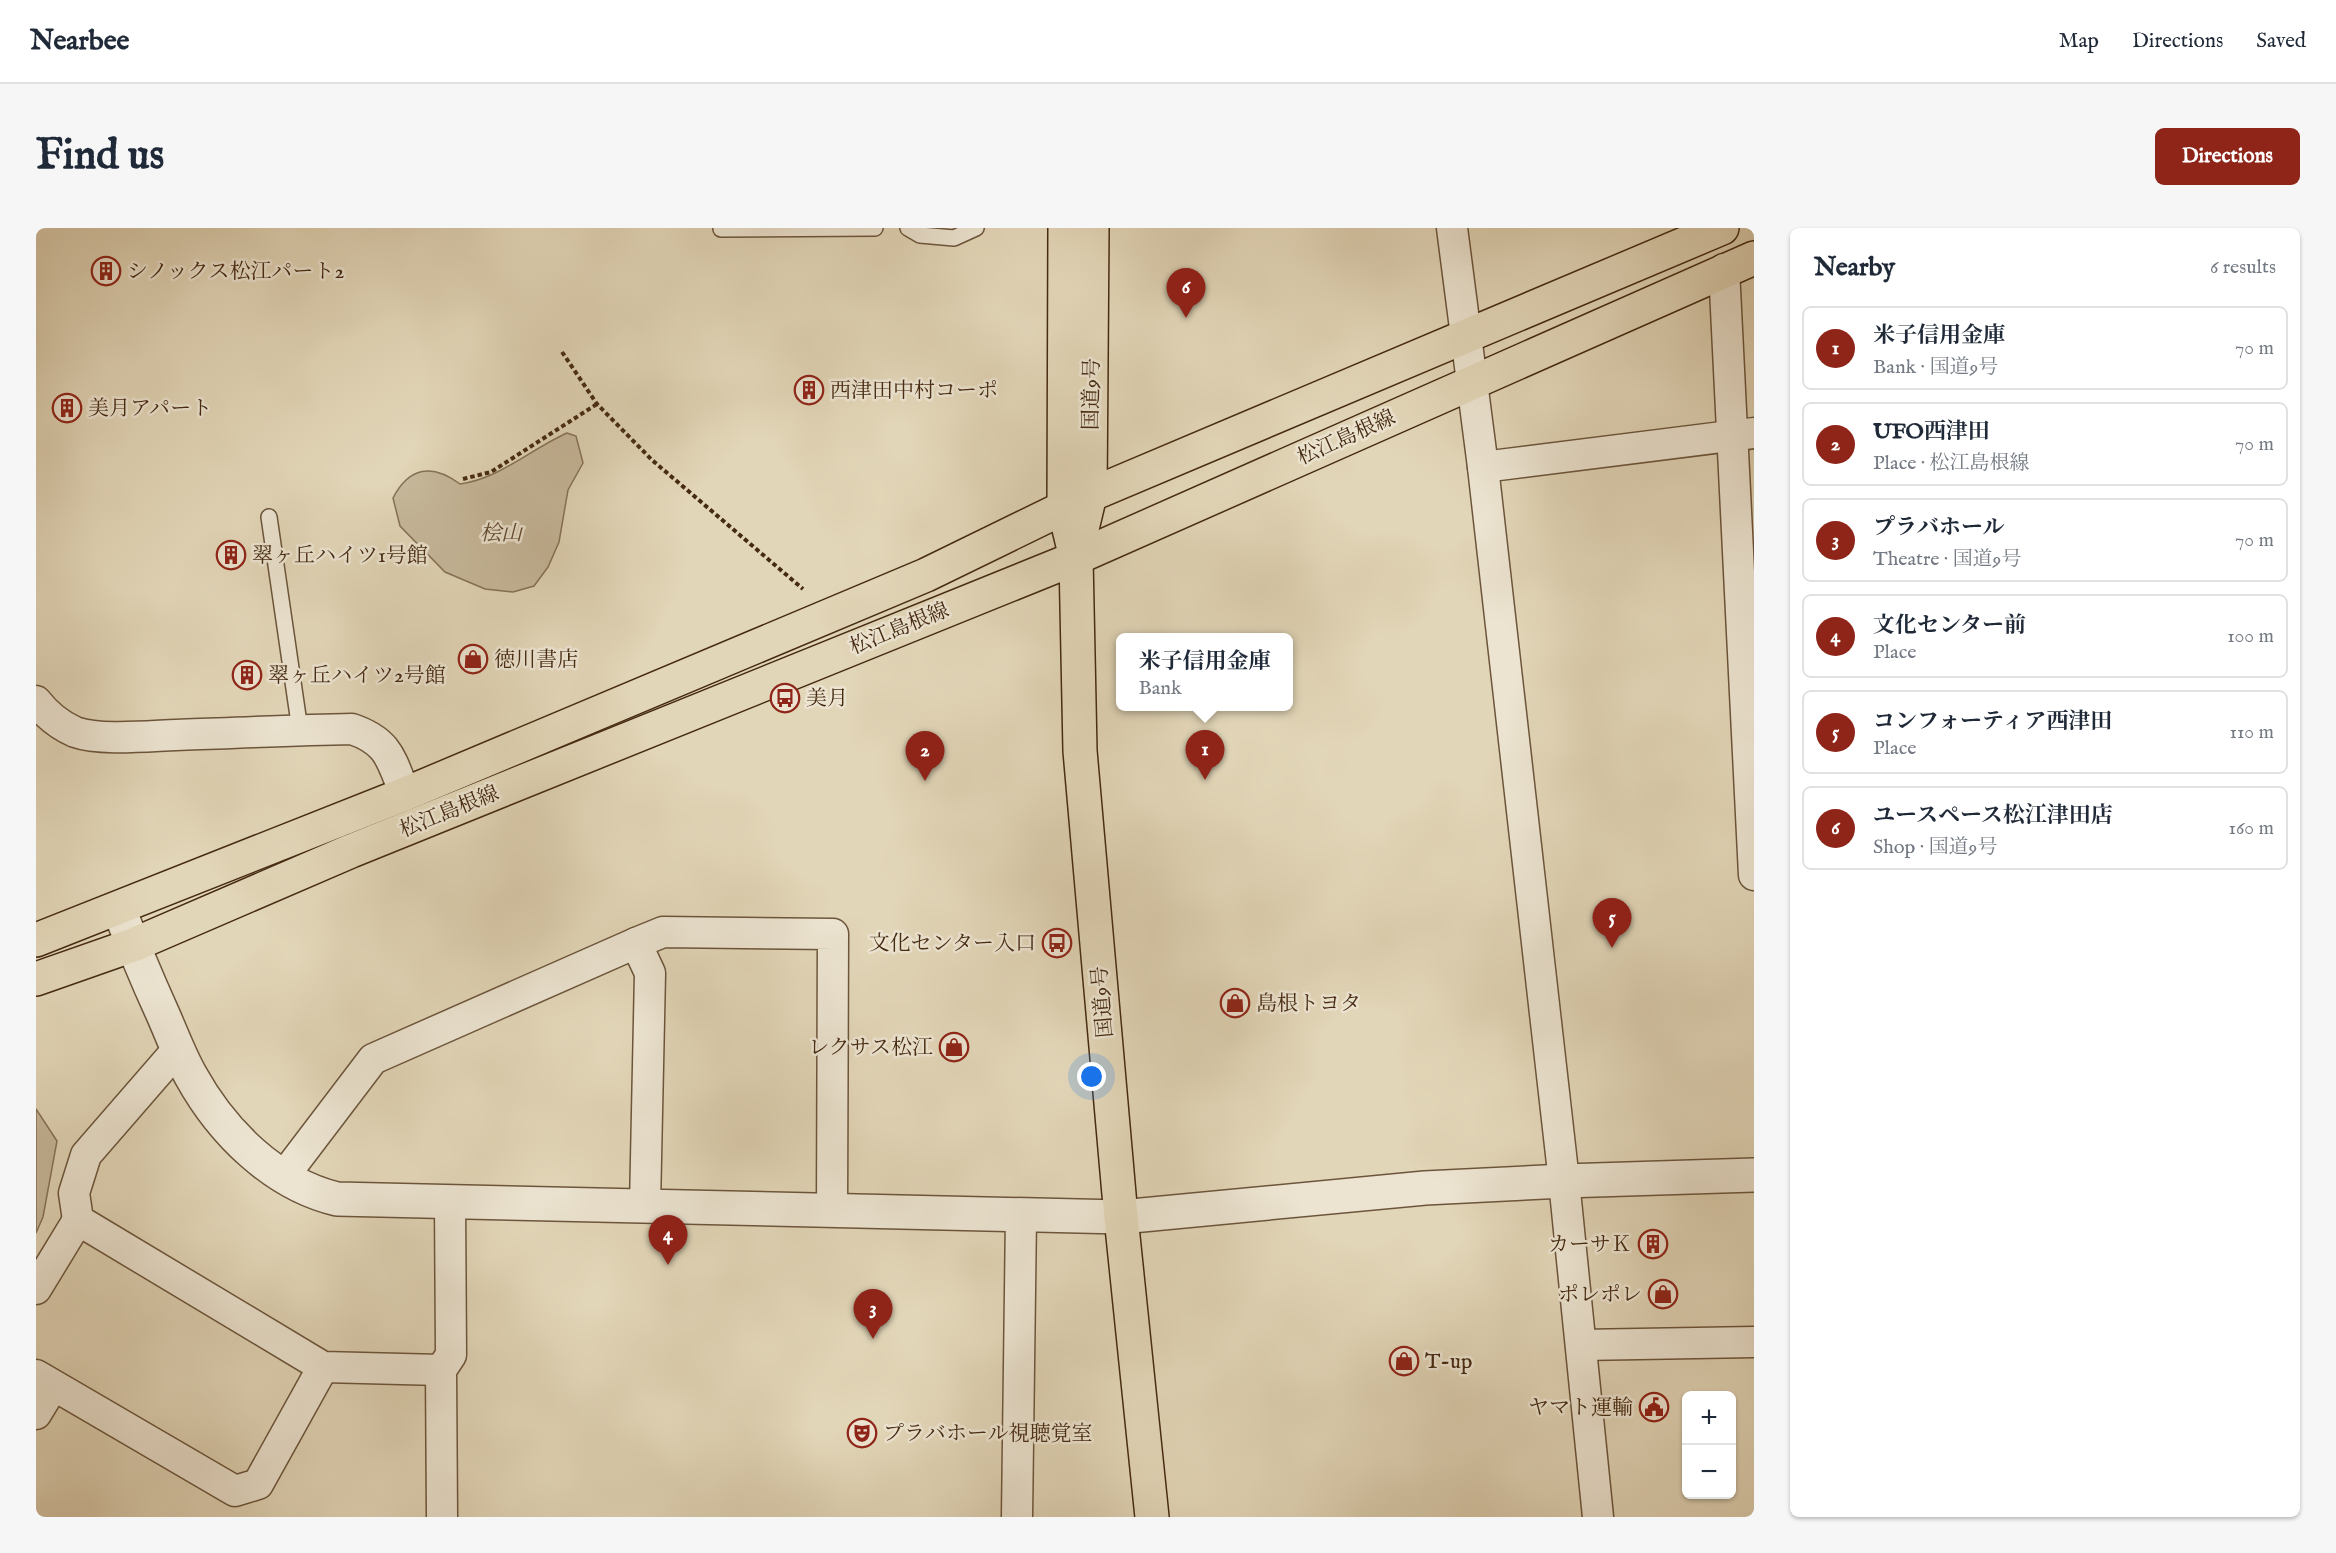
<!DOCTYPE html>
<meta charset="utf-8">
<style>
body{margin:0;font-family:"IM FELL English","Noto Serif JP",serif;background:#f6f6f7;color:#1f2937}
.controls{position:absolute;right:18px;bottom:18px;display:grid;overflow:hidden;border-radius:9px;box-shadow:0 2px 4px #0004}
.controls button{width:54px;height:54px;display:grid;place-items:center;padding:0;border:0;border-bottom:2px solid #e0e1e3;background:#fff;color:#1f2937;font:30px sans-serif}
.you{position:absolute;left:1056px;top:849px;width:21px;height:21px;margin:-15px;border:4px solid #fff;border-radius:50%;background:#1a73e8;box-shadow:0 0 0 9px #1a73e833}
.badge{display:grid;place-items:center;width:39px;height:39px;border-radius:50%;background:#8f2418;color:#fff;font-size:20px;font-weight:700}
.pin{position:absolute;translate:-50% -50px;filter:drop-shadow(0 2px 3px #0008)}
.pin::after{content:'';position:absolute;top:32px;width:21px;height:18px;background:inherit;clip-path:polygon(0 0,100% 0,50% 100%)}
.popup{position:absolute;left:1080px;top:405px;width:177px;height:78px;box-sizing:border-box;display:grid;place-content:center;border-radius:9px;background:#fff;filter:drop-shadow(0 2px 4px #0005);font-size:20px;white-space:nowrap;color:#747a83}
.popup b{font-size:22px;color:#1f2937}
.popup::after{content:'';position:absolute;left:50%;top:100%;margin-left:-12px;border:12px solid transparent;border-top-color:#fff}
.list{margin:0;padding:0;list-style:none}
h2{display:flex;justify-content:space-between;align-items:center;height:78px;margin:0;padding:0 24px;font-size:26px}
h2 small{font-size:20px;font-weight:400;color:#747a83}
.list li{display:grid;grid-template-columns:39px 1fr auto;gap:18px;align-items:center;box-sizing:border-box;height:84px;margin:0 12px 12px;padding:0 12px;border:2px solid #e0e1e3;border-radius:9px}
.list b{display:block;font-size:22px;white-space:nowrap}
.list p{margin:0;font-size:20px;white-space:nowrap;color:#747a83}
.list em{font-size:20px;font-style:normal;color:#747a83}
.map{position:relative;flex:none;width:1718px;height:1289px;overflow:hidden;border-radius:9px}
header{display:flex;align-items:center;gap:36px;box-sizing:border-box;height:84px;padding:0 30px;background:#fff;border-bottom:2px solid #e0e1e3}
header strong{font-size:28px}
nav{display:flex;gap:33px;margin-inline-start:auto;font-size:21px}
.intro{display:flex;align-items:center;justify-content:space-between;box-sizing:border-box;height:144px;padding:0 36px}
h1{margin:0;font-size:42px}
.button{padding:15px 27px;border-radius:9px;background:#8f2418;color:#fff;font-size:21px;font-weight:700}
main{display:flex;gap:36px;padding:0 36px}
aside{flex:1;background:#fff;border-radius:9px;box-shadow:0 2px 4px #0004}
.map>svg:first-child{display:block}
.green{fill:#c7b99c;stroke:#867257;stroke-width:1.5}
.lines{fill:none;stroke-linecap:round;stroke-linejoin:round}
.service-casing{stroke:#6c553c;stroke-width:18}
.minor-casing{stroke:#6c553c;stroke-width:33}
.tertiary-casing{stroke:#6c553c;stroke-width:36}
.primary-casing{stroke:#452a12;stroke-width:36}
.trunk-casing{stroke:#452a12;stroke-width:36}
.path{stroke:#452a12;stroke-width:4;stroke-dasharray:4.5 3;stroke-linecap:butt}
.service{stroke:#ece4d1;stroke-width:15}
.minor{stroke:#ece4d1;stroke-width:30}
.tertiary{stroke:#ece4d1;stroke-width:33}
.primary{stroke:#e2d6b8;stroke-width:33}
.trunk{stroke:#e2d6b8;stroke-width:33}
.labels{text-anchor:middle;stroke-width:5;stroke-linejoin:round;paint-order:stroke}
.poi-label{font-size:21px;fill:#452a12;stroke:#ece4d1;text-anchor:start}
.street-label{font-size:21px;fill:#452a12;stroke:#ece4d1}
.park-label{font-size:21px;font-style:italic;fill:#5f472e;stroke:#ece4d1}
</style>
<header>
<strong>Nearbee</strong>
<nav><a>Map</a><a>Directions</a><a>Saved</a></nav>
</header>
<div class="intro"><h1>Find us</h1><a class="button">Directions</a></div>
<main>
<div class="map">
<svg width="1718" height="1289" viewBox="0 0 1718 1289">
<rect width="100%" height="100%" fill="#e2d6b8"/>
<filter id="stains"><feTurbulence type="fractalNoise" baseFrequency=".00333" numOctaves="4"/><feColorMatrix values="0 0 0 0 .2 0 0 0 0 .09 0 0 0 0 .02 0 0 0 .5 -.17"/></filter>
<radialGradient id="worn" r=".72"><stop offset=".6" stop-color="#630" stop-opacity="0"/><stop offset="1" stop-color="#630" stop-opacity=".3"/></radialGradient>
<!-- green -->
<g class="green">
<path d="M531,205L540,208L547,235L532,262L523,314L512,339L498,358L477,364L449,361L409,344L364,298L357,270C373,239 396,235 424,256C463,251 495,221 531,205Z"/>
<polygon points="0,881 21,913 7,989 0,1005"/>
</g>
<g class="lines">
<!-- service casing -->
<g class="service-casing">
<g id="service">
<polyline points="872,0 884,7 918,10 940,0"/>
<polyline points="685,1 839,0"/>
<polyline points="233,289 264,502"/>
</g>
</g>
<!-- minor casing -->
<g class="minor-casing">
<g id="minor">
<polyline points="1416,0 1447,239 1528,953 1562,1289"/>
<polyline points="1688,41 1718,647"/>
<polyline points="1447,239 1718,205"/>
<path d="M0,473C10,486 23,497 39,504C64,513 113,508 140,507C199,505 258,502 316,501C354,514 355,532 369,566"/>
<polyline points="600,715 627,704 797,706 796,983"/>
<polyline points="142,821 50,927 38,965 42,992 287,1139 405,1142"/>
<polyline points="248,948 337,831 600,715 614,745 609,978"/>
<polyline points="0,1061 42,992"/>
<polyline points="1545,1117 1718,1114"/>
<polyline points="0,1147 199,1263 222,1256 287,1139"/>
<polyline points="0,1186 17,1158"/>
<polyline points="406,1289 405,1142 415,1127 414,975"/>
<polyline points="981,1289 985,987"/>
</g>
</g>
<!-- tertiary casing -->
<g class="tertiary-casing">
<path id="tertiary" d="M83,681C96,715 110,749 125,782C135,804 143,827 155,848C186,904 238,956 301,971L1085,989L1389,960L1528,953L1718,947"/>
</g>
<!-- primary casing -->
<g class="primary-casing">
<g id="primary">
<polyline points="0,712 369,566 890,347 1054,267 1686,0"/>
<polyline points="0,751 97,717 315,623 1040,330 1718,30"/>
</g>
</g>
<!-- trunk casing -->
<g class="trunk-casing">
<g id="trunk">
<polyline points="1029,0 1028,280 1040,330 1044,523 1085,989 1116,1289"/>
<polyline points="1041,322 1054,267 1056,0"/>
</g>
</g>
<!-- path -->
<g class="path">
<polyline points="526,124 561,176 616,232 767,361"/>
<polyline points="427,251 455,244 561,176"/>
</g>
<!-- service -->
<use href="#service" class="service"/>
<!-- minor -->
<use href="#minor" class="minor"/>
<!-- tertiary -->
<use href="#tertiary" class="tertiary"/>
<!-- primary -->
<use href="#primary" class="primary"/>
<!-- trunk -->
<use href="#trunk" class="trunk"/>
</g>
<!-- icons -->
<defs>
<g id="building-ring" transform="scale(1.5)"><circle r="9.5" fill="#ece4d1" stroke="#8f2418" stroke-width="1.5"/><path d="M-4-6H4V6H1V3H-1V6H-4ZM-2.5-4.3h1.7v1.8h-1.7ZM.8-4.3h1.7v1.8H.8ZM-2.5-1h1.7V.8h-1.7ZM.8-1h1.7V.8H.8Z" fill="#8f2418"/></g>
<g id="shop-ring" transform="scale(1.5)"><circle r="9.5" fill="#ece4d1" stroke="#8f2418" stroke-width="1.5"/><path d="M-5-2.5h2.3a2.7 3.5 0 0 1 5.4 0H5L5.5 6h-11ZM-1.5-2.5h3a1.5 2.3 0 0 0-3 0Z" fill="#8f2418"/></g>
<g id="bus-ring" transform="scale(1.5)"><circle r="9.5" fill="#ece4d1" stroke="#8f2418" stroke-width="1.5"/><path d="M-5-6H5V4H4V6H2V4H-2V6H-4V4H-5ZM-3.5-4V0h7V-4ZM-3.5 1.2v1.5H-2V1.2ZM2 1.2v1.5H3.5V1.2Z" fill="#8f2418"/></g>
<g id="civic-ring" transform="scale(1.5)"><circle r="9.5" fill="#ece4d1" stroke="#8f2418" stroke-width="1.5"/><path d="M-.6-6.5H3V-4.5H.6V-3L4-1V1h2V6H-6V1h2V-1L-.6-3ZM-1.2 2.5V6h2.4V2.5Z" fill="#8f2418"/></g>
<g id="theatre-ring" transform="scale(1.5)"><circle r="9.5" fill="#ece4d1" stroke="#8f2418" stroke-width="1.5"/><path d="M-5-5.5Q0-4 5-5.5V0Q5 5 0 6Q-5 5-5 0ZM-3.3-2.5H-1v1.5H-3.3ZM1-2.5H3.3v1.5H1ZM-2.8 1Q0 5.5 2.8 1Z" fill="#8f2418"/></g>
</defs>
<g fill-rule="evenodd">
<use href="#building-ring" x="70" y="43"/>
<use href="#building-ring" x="773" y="162"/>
<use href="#building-ring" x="31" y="180"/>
<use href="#building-ring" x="195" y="327"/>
<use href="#shop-ring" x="437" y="431"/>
<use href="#building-ring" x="211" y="447"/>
<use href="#bus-ring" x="749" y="470"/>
<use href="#bus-ring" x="1021" y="715"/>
<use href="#shop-ring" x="1199" y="775"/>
<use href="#shop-ring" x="918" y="819"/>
<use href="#building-ring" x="1617" y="1016"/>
<use href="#shop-ring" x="1627" y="1066"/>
<use href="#shop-ring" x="1368" y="1133"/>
<use href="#civic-ring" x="1618" y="1179"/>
<use href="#theatre-ring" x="826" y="1205"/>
</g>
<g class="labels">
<!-- poi labels -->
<g class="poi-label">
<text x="91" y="50">シノックス松江パート2</text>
<text x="794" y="169">西津田中村コーポ</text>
<text x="52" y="187">美月アパート</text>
<text x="216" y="334">翠ヶ丘ハイツ1号館</text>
<text x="458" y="438">徳川書店</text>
<text x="232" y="454">翠ヶ丘ハイツ2号館</text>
<text x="770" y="477">美月</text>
<text x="1000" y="722" text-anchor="end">文化センター入口</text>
<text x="1220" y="782">島根トヨタ</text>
<text x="897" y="826" text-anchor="end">レクサス松江</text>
<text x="1596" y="1023" text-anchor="end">カーサＫ</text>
<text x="1606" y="1073" text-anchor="end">ポレポレ</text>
<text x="1389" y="1140">T-up</text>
<text x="1597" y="1186" text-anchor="end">ヤマト運輸</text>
<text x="847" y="1212">プラバホール視聴覚室</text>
</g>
<!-- street labels -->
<g class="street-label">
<text transform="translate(1055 166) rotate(-89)" y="7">国道9号</text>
<text transform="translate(1310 209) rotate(-24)" y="7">松江島根線</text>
<text transform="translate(863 400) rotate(-22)" y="7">松江島根線</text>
<text transform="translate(413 583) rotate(-22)" y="7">松江島根線</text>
<text transform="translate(1066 774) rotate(-95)" y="7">国道9号</text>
</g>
<!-- park labels -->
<g class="park-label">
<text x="465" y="312">桧山</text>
</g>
</g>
<rect width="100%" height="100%" filter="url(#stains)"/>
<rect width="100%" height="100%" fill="url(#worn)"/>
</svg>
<div class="controls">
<button>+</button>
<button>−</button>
</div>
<div class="you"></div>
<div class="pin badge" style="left:1169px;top:552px">1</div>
<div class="popup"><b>米子信用金庫</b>Bank</div>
<div class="pin badge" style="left:889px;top:553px">2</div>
<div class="pin badge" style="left:837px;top:1111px">3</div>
<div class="pin badge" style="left:632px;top:1037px">4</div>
<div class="pin badge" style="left:1576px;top:720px">5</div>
<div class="pin badge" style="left:1150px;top:90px">6</div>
</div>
<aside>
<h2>Nearby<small>6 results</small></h2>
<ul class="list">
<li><span class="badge">1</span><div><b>米子信用金庫</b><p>Bank · 国道9号</p></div><em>70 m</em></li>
<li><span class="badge">2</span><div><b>UFO西津田</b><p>Place · 松江島根線</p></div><em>70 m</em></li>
<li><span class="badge">3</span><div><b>プラバホール</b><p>Theatre · 国道9号</p></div><em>70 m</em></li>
<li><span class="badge">4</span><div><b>文化センター前</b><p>Place</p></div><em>100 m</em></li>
<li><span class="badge">5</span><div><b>コンフォーティア西津田</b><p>Place</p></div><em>110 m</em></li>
<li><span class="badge">6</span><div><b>ユースペース松江津田店</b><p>Shop · 国道9号</p></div><em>160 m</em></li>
</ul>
</aside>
</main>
